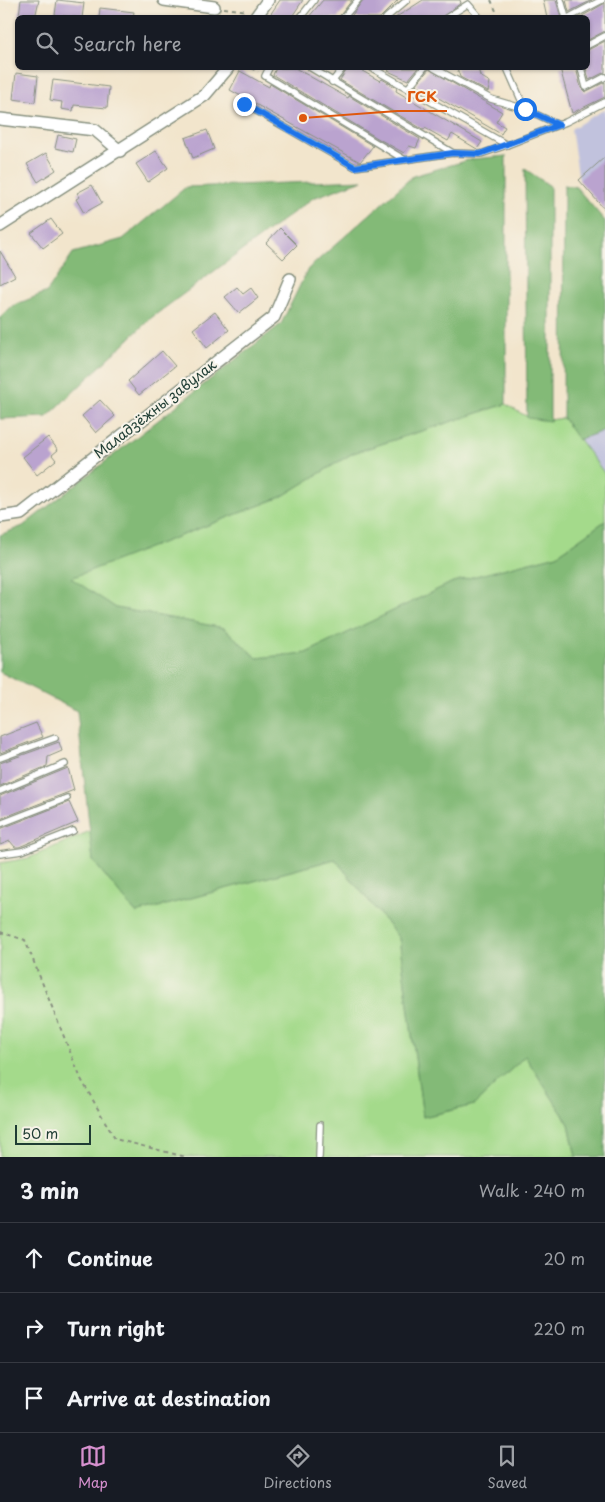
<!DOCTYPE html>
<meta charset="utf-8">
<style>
body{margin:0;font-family:"Playpen Sans",sans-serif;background:#242831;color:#f1f3f6}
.scale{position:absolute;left:15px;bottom:12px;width:76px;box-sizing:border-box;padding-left:5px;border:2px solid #1f3d34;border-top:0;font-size:14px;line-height:18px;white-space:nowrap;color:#1f3d34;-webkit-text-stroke:4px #f7f3e8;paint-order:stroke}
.stop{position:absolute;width:15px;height:15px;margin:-11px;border:4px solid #1a73e8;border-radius:50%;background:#fff}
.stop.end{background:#1a73e8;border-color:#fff;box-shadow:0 1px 5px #0008}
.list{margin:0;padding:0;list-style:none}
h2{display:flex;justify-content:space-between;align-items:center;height:65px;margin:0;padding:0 20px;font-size:21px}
h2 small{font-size:16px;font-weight:400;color:#9ea1a6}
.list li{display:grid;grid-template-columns:32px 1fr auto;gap:15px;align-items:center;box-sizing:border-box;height:70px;padding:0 20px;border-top:1px solid #363941}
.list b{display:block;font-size:19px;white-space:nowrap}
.list em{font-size:16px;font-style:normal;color:#9ea1a6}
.icon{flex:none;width:28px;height:28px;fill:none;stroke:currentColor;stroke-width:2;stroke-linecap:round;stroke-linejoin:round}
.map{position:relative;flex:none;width:605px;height:1157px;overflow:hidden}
.search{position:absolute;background:#171b24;box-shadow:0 1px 4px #0004;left:15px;right:15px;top:15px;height:55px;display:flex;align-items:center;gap:12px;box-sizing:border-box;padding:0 18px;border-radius:8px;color:#9ea1a6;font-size:19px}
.sheet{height:275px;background:#171b24}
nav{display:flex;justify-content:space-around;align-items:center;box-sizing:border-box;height:70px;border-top:1px solid #363941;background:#171b24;font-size:14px;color:#9ea1a6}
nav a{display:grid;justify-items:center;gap:2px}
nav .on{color:#d690ce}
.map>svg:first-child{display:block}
.industrial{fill:#c1c2dd}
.green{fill:#a4da8b;stroke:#628c60}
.forest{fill:#83ba77;stroke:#517c56}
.building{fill:#baa3cf}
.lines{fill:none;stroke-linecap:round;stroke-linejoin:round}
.lane-casing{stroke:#889180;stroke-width:8}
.street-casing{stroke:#889180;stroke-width:14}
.path{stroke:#889180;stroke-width:2;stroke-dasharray:4 4;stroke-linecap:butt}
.lane{stroke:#fff;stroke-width:5.5}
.street{stroke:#fff;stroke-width:11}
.route{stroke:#1a73e8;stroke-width:6}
.labels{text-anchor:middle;stroke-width:4;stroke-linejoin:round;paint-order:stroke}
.street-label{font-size:14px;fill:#1f3d34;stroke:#f7f3e8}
.leader{fill:none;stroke:#de580e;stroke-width:2}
.callout-dot{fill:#de580e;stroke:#f7f3e8;stroke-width:2}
.callout-label{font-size:15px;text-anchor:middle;font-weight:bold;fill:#de580e;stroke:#f7f3e8;stroke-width:4;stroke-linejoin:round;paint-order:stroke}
</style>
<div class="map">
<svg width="605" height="1157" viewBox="0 0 605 1157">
<rect width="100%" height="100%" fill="#f7f3e8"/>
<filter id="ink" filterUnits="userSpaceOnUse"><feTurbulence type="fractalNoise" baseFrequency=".02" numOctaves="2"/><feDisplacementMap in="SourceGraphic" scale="10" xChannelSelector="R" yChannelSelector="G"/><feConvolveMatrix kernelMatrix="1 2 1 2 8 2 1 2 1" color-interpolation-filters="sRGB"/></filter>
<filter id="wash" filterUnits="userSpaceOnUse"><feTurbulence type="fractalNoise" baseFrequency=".0096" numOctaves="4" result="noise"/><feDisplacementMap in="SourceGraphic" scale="20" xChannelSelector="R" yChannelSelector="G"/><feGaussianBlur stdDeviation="1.12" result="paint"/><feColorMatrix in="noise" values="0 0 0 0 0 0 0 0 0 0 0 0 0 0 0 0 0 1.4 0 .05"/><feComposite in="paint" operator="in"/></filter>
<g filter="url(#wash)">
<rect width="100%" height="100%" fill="#f2e5cc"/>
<!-- industrial -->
<g class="industrial">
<polygon points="605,109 605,210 579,180 571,129"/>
<polygon points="605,430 605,474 578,440"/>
</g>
<!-- green -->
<g class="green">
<path d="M506,404C527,418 537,423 563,418L605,474V521L557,555L453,582L306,653L257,658L224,628L116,608L70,578L281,497L353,453Z"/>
<polygon points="90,831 93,861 136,913 335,859 399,938 423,1117 474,1105 525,1056 569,1124 576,1157 0,1157 0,863 29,858"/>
</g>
<!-- forest -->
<g class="forest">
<polygon points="506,156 506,404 353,453 281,497 71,578 116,608 224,628 257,658 306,653 453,582 557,555 605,521 605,1157 576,1157 569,1124 525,1056 474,1105 423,1117 399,938 335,859 136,913 93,861 77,711 0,672 0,535 23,526 281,324 308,269 413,176 472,159"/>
<polygon points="525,169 550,186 550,421 527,418"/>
<polygon points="363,180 313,198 151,318 47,417 0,419 0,318 12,306 47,292 73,253 123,239 186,187"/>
<polygon points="564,185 576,187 605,221 605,430 578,440 563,418"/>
</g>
<g id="blocks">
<!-- building -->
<g class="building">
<polygon points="21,0 39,0 35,18 19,15"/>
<polygon points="57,0 84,3 82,18 55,15"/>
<polygon points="280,0 303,0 291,18 268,18"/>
<polygon points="323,0 352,0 338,18 308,18"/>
<polygon points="363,0 398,0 380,18 350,18"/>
<polygon points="423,0 460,0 461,3 441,18 395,18"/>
<polygon points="543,0 556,0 561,18 547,18"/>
<polygon points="566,0 592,0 569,12"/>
<polygon points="605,3 605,31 588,40 588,18 579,18"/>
<polygon points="100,8 134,12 133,18 99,18"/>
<polygon points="605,41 605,72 589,80 586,68 588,68 588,50"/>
<polygon points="276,68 295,68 348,98 349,96 420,139 416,148 409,146 404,153 379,139 273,75"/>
<polygon points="348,68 357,68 380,81 382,79 397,88 396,91 482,142 477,149 452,134 448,141 425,128 424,130 340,80"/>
<polygon points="391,68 418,68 408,80 388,71"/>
<polygon points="457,68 478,68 480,76 490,82 488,92 460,77"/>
<polygon points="560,68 576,68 581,88 585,92 605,82 605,97 572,113"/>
<polygon points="429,69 502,112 496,122 505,127 501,134 416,85"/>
<polygon points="240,71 269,87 270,84 373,146 360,162 230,90"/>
<polygon points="16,73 38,76 35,102 13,99"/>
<polygon points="53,80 109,87 107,108 74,105 73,111 61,109 62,102 50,100"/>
<polygon points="207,130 214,149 193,158 185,138"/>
<polygon points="58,135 76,139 73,152 55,148"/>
<polygon points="156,151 168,168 148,182 136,164"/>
<polygon points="46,153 56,170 38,182 27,164"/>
<polygon points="605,157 605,210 579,180"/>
<polygon points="92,185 102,203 84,213 76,199 80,197 77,193"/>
<polygon points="51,219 62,234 43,248 31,233"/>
<polygon points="280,228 297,245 283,259 266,243"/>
<polygon points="0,251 15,276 0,284"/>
<polygon points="237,287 243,294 251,288 258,298 239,313 225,297"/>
<polygon points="215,312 229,330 207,348 193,329"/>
<polygon points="162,351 175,366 139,395 128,381"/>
<polygon points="100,400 115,416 96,433 82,416"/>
<polygon points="48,437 58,450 52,455 56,460 37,475 23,457"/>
<polygon points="36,723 43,737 0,753 0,737"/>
<polygon points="59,742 62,751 48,757 47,766 0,786 0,763"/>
<polygon points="68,768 74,790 0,819 0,796"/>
<polygon points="69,802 78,822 19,847 15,847 10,841 0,845 0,829"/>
</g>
</g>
</g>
<g filter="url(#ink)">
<use href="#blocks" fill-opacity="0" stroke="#889180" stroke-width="1"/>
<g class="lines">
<!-- lane casing -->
<g class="lane-casing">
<g id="lane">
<polyline points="561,0 566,18"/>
<polyline points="300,18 314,0"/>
<polyline points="343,18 358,0"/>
<polyline points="386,18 407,0"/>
<polyline points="446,18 468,4 480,18"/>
<polyline points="568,18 602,0"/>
<polyline points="588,45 605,36"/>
<polyline points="269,68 265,76 405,160"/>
<polyline points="311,68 453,153"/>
<polyline points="372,68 507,145 566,122 605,102"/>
<polyline points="434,68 491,99 525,109"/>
<polyline points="507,68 525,109 559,125"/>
<polyline points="581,68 586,87 605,77"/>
<polyline points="332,82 343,68"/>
<polyline points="408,88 424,68"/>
<polyline points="244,104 355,167 453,153 481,154 507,145"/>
<polyline points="0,758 55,738"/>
<polyline points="0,791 65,764"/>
<polyline points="0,824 67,798"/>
<polyline points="0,854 22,851 73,831"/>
<polyline points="319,1157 320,1125"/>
</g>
</g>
<!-- street casing -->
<g class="street-casing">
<g id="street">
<polyline points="164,0 214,7"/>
<polyline points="255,18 268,0"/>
<polyline points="0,119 95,130 120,151"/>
<polyline points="0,226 205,95 228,68"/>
<polyline points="0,517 21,514 274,317 290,279"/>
</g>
</g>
<!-- path -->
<g class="path">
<polyline points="491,0 496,11 495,18"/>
<polyline points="224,8 247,11"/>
<polyline points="251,68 258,72"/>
<polyline points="0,932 25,940 81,1079 115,1139 186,1157"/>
</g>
<!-- lane -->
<use href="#lane" class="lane"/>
<!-- street -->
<use href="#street" class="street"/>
</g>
</g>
<g class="lines" filter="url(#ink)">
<!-- route -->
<polyline class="route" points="244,104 355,167 453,153 480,154 559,125 525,109"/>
</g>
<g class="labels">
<!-- street labels -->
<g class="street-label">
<text transform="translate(155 409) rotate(-38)" y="5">Маладзёжны завулак</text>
</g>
</g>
<!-- callouts -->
<path class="leader" d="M303 118L397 111H447"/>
<circle class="callout-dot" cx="303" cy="118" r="5"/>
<g class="callout-label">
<text x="422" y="102">ГСК</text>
</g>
</svg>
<div class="scale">50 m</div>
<div class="stop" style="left:525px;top:109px"></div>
<div class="stop end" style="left:244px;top:104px"></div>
<div class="search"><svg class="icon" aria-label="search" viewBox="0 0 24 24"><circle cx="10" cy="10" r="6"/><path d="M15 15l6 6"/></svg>Search here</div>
</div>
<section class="sheet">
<h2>3 min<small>Walk · 240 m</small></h2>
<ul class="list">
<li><svg class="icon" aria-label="ahead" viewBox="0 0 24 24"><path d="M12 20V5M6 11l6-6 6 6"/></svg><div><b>Continue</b></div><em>20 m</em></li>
<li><svg class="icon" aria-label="right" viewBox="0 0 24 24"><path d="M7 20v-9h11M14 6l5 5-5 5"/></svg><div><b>Turn right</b></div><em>220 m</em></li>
<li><svg class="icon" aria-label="arrive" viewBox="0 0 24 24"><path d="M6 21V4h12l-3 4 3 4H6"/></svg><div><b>Arrive at destination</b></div></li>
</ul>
</section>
<nav>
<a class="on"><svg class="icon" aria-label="map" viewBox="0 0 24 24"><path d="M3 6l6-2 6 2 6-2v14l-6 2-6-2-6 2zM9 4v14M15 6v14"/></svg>Map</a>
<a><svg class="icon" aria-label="directions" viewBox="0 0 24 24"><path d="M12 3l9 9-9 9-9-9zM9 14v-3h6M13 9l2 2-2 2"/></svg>Directions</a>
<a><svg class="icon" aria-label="saved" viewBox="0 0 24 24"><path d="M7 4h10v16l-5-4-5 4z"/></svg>Saved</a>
</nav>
